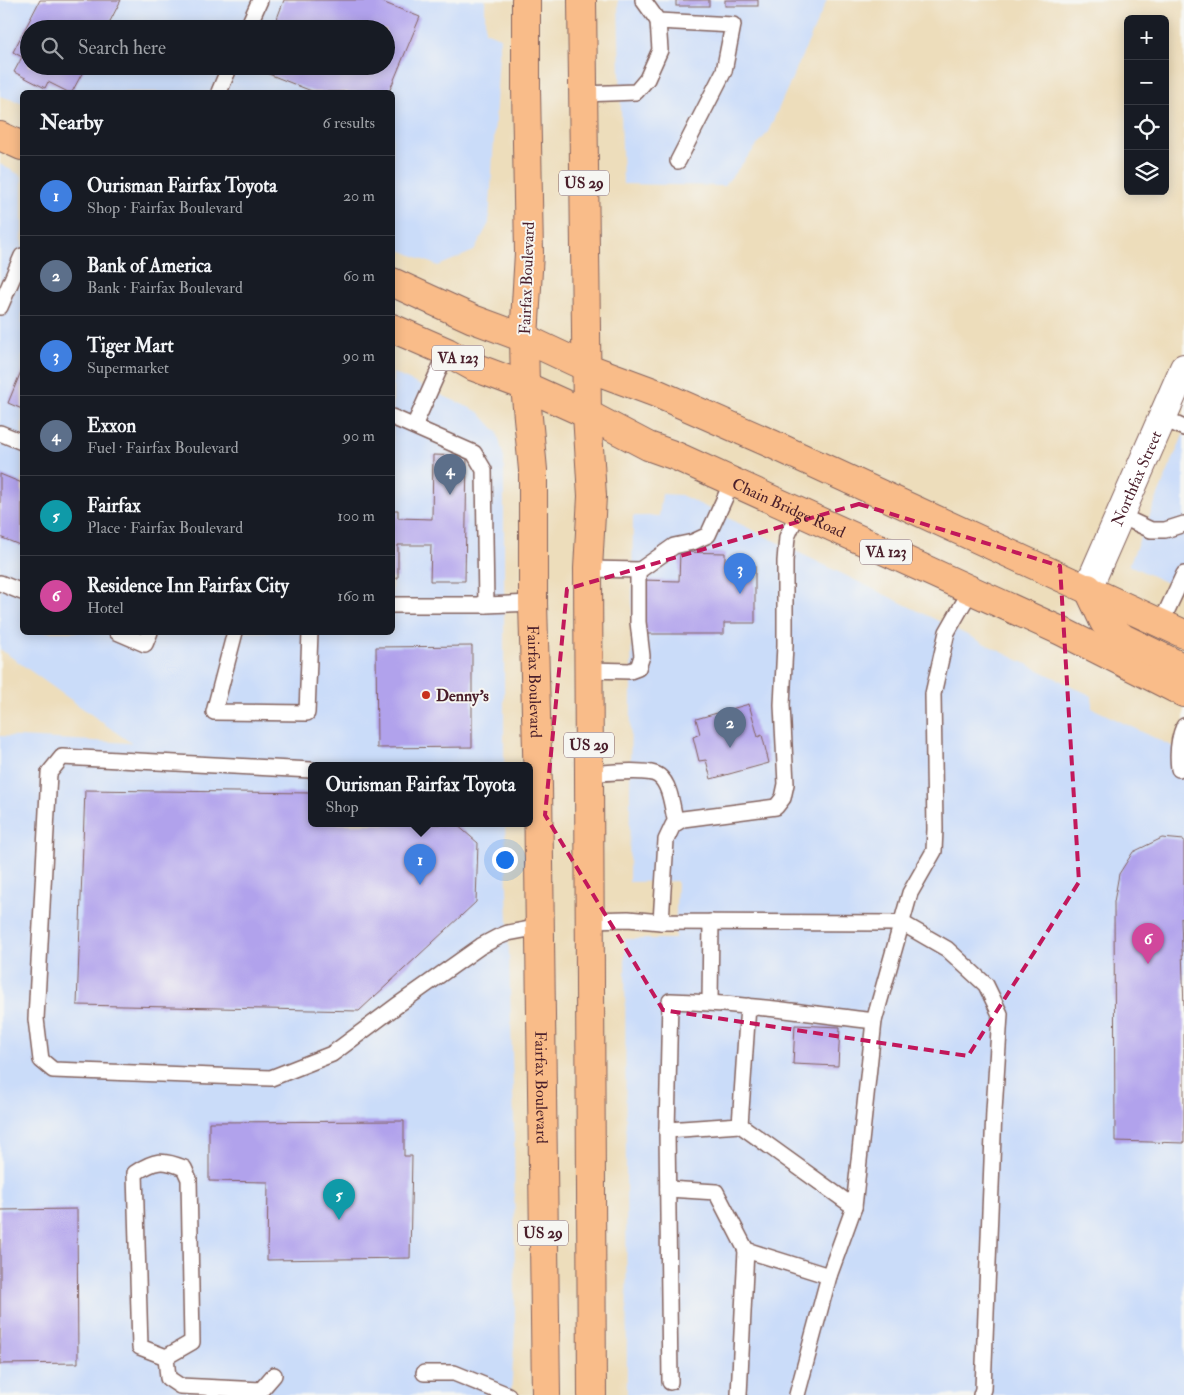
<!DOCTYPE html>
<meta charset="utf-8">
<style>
body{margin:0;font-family:"IM FELL Double Pica",serif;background:#242831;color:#f1f3f6}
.controls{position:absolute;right:15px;top:15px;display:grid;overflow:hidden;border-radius:8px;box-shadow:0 2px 12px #0003}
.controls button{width:45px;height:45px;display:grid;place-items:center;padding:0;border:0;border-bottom:1px solid #363941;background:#171b24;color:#f1f3f6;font:25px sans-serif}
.you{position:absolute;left:504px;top:859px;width:18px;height:18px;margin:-12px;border:4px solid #fff;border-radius:50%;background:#1a73e8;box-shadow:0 0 0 8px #1a73e833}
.badge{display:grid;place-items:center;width:32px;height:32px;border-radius:50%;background:#c8321e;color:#fff;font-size:16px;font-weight:700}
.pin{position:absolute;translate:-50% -41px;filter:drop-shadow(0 1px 2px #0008)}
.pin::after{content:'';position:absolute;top:26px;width:18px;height:15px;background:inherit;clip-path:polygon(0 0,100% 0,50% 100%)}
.popup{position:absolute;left:308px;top:762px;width:225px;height:65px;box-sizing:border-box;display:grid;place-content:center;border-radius:8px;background:#171b24;filter:drop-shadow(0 1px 4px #0005);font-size:16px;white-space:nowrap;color:#9ea1a6}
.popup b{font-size:19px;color:#f1f3f6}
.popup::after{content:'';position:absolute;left:50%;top:100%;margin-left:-10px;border:10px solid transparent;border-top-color:#171b24}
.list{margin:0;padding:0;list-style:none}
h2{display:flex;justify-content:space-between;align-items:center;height:65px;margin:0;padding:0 20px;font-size:21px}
h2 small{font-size:16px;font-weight:400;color:#9ea1a6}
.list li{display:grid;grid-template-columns:32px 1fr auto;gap:15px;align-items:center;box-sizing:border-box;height:80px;padding:0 20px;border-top:1px solid #363941}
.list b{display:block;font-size:19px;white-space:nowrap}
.list p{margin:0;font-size:16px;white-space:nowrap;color:#9ea1a6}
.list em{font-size:16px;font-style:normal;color:#9ea1a6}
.icon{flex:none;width:28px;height:28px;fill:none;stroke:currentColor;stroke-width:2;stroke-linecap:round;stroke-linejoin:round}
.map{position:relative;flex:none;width:1184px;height:1395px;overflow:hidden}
.search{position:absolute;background:#171b24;box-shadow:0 2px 12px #0003;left:20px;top:20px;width:375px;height:55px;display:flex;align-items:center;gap:12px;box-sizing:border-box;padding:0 18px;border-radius:28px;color:#9ea1a6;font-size:19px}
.panel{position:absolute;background:#171b24;box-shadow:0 2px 12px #0003;left:20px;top:90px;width:375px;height:545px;border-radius:8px}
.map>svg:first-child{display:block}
.built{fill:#cadcf9;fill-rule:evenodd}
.building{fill:#b1a2ec}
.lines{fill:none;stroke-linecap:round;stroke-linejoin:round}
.service-casing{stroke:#83625d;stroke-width:18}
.minor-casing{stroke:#83625d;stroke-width:30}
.primary-casing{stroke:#83625d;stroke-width:30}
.service{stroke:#fff;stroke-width:15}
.minor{stroke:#fff;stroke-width:28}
.primary{stroke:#f9bc89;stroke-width:28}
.marked{fill:none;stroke:#c2185b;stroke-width:4;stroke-dasharray:10 6;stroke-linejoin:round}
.poi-dot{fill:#c8321e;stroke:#f6f6f2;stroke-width:2}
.labels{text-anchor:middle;stroke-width:4;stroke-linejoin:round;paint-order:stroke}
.shield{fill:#f6f6f2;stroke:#7e6067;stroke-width:1}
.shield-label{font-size:15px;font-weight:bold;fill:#4a1f2b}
.street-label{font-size:16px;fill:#4a1f2b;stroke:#f6f6f2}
.poi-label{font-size:16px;font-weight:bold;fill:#4a1f2b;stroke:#f6f6f2;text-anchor:start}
</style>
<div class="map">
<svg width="1184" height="1395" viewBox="0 0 1184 1395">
<rect width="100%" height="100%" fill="#f6f6f2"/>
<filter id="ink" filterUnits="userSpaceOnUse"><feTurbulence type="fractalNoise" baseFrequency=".02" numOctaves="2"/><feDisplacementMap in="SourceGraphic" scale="10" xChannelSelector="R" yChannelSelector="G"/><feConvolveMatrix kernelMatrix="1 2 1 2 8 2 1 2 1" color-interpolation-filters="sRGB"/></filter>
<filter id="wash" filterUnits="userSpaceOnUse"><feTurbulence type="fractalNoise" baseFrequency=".0096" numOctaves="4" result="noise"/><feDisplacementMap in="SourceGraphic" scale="20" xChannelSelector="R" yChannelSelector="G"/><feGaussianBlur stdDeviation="1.12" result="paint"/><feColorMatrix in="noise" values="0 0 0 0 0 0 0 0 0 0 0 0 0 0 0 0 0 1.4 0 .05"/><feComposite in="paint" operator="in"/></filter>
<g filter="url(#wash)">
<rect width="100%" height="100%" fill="#edddbb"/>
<!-- built -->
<g class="built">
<path d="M0,0H485V31L500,37L489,223L474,251L438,266L393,247L392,92H22V103L0,96ZM29,29H386V66H29Z"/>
<polygon points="618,0 827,0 768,132 724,186 623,184"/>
<polygon points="0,164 22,176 22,632 392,632 393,373 479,412 497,432 504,458 504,766 311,766 311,824 505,824 514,1121 515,1330 511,1395 0,1395 0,736 131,743 0,649"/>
<polygon points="1184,433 1184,591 1129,565"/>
<polygon points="662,494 681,495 1092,696 1092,708 1184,752 1184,1395 627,1395 625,939 675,939 677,881 629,882 633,516 659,516"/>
</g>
<g id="blocks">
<!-- building -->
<g class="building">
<polygon points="40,0 121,0 106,29 29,29 29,66 86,66 72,92 68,92 48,82 45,88 14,72 22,57 13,52"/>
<polygon points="284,0 377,0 420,17 389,92 314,92 256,69 258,66 386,66 386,29 273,29"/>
<rect x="676" y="0" width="33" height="6"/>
<rect x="725" y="0" width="33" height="6"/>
<polygon points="22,369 22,409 8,403"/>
<polygon points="433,455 467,456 465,581 430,581 431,545 398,545 398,578 392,578 392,510 398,510 398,518 432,519"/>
<polygon points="0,474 22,483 22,546 0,537"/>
<polygon points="680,552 725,553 725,566 755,566 755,623 724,623 724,634 644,634 642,580 679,581"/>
<polygon points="472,646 472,747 377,748 376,647"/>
<polygon points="749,704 758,737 762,735 769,763 711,779 706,760 699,761 693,737 700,734 696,719"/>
<polygon points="85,790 311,793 311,824 456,824 478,843 476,902 359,1011 77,1005"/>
<polygon points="1162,838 1184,840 1184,920 1181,918 1184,1009 1184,1143 1115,1141 1114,902 1119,874 1133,852"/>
<polygon points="795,1025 840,1027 838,1066 793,1064"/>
<polygon points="404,1121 404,1156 412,1156 410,1258 267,1260 268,1182 209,1181 209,1122"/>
<polygon points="77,1209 78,1363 0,1364 0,1210"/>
</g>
</g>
</g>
<g filter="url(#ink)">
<use href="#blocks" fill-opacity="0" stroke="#83625d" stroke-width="1"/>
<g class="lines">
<!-- service casing -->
<g class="service-casing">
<g id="service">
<polyline points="643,0 658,21 733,25 724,71 678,161"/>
<polyline points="247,29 260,0"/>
<polyline points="219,92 230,66"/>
<polyline points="583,94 636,92 647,79 660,50 658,21"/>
<polyline points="0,307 22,256"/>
<polyline points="392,417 474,453 484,470 486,605"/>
<polyline points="1162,418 1184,428"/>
<polyline points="414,426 447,352"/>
<polyline points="0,433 22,442"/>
<polyline points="1119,515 1151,530 1165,530 1184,524"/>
<polyline points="588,569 640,570 674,546 693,542 708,535 732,482"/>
<polyline points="0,583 22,592"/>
<polyline points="392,605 486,605 533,603"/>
<polyline points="1161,623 1184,574"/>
<polyline points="117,632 145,644 150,632"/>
<polyline points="235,632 214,712 307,713 310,632"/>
<polyline points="588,670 630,671 638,668 642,656 638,622 638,570"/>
<path d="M1179,769C1177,753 1178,740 1184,726"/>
<polyline points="311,770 62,757 49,773 36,1019 41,1060 53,1070 271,1078 332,1054 399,1004 481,946 498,937 508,933 540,927"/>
<path d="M589,774C603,773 649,768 659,776C671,785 672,809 676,823"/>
<polyline points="590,920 628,919 661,922 902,923 947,949 986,985 1000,1014 994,1111 983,1389 981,1395"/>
<polyline points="661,922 666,840 673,825 683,819 776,807 783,798 786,784 782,705 785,645 785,561 787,537 798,512"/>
<polyline points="710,1002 711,922"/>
<path d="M748,1006L740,1125L667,1130L670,1001C738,1003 806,1013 874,1021"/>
<polyline points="740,1125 854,1207"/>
<polyline points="667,1130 670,1382"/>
<polyline points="668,1189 716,1192 746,1250"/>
<path d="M166,1357L192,1342L189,1179L184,1168C162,1159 155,1160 135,1173L140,1347L166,1357L168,1378L180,1386L261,1390L274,1375"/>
<polyline points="424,1373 454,1373 508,1395"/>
<polyline points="739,1395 746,1250 829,1276"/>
<polyline points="797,1395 829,1276 854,1207 874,1021 910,893 934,851 935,829 933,694 947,632 971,590"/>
</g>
</g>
<!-- minor casing -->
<g class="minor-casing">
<g id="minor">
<path id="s1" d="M1088,588L1184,368"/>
</g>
</g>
<!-- primary casing -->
<g class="primary-casing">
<g id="primary">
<path id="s2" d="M526,0V88L529,253L524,338L525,386L533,470V603L538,786L546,1395"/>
<polyline points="582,0 587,414 592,496 588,569 592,1395"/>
<polyline points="0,136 22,146"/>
<polyline points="392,282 473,319 524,338 586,367 656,393 772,444 1184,634"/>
<path id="s3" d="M392,328L447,352L474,367L525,386L587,414L648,446L676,456L1061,631L1184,693"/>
<polyline points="1088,588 1104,622 1123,638 1184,668"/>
</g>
</g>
<!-- service -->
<use href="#service" class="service"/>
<!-- minor -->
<use href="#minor" class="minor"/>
<!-- primary -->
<use href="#primary" class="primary"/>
</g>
</g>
<!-- marked area -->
<path class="marked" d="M859,504L1060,566L1079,882L968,1056L663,1010L545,815L567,589Z"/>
<!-- markers -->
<circle class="poi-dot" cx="426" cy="695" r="5"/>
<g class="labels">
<!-- shield labels -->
<g class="shield">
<rect x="559" y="170.5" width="50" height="25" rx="4"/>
<rect x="432" y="345.5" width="52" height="25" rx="4"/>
<rect x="860" y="539.5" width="52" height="25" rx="4"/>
<rect x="564" y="732.5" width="50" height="25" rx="4"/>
<rect x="518" y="1220.5" width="50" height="25" rx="4"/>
</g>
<g class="shield-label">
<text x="584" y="188">US 29</text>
<text x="458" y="363">VA 123</text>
<text x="886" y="557">VA 123</text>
<text x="589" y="750">US 29</text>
<text x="543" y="1238">US 29</text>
</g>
<!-- street labels -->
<g class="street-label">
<text transform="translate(526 278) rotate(-88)" y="6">Fairfax Boulevard</text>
<text dy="6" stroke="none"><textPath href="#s1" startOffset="120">Northfax Street</textPath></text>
<text dy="6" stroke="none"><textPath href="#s3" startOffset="436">Chain Bridge Road</textPath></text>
<text dy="6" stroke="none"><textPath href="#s2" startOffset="682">Fairfax Boulevard</textPath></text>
<text dy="6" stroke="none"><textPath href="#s2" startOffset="1088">Fairfax Boulevard</textPath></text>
</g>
<!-- poi labels -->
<g class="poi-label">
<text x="436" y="701">Denny's</text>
</g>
</g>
</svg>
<div class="controls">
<button>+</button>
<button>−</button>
<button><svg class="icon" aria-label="locate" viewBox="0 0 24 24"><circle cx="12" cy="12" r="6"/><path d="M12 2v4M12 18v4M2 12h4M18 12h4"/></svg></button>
<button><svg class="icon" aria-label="layers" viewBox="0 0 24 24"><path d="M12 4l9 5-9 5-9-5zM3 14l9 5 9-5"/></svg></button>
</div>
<div class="you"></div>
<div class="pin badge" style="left:420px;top:885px;background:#3f7fe0">1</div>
<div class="popup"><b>Ourisman Fairfax Toyota</b>Shop</div>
<div class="pin badge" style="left:730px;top:748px;background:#5c6f8a">2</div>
<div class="pin badge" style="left:740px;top:594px;background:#3f7fe0">3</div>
<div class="pin badge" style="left:450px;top:495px;background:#5c6f8a">4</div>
<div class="pin badge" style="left:339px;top:1220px;background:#0f9aa8">5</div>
<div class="pin badge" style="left:1148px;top:964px;background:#d1479c">6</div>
<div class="search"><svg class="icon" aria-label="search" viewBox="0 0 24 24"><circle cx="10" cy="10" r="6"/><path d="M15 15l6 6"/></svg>Search here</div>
<section class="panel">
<h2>Nearby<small>6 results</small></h2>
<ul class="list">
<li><span class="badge" style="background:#3f7fe0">1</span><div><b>Ourisman Fairfax Toyota</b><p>Shop · Fairfax Boulevard</p></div><em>20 m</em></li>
<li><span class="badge" style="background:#5c6f8a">2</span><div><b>Bank of America</b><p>Bank · Fairfax Boulevard</p></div><em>60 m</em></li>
<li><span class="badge" style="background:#3f7fe0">3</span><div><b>Tiger Mart</b><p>Supermarket</p></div><em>90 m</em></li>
<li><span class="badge" style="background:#5c6f8a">4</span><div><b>Exxon</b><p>Fuel · Fairfax Boulevard</p></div><em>90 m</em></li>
<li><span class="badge" style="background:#0f9aa8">5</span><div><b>Fairfax</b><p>Place · Fairfax Boulevard</p></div><em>100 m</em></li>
<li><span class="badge" style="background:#d1479c">6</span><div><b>Residence Inn Fairfax City</b><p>Hotel</p></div><em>160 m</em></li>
</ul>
</section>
</div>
